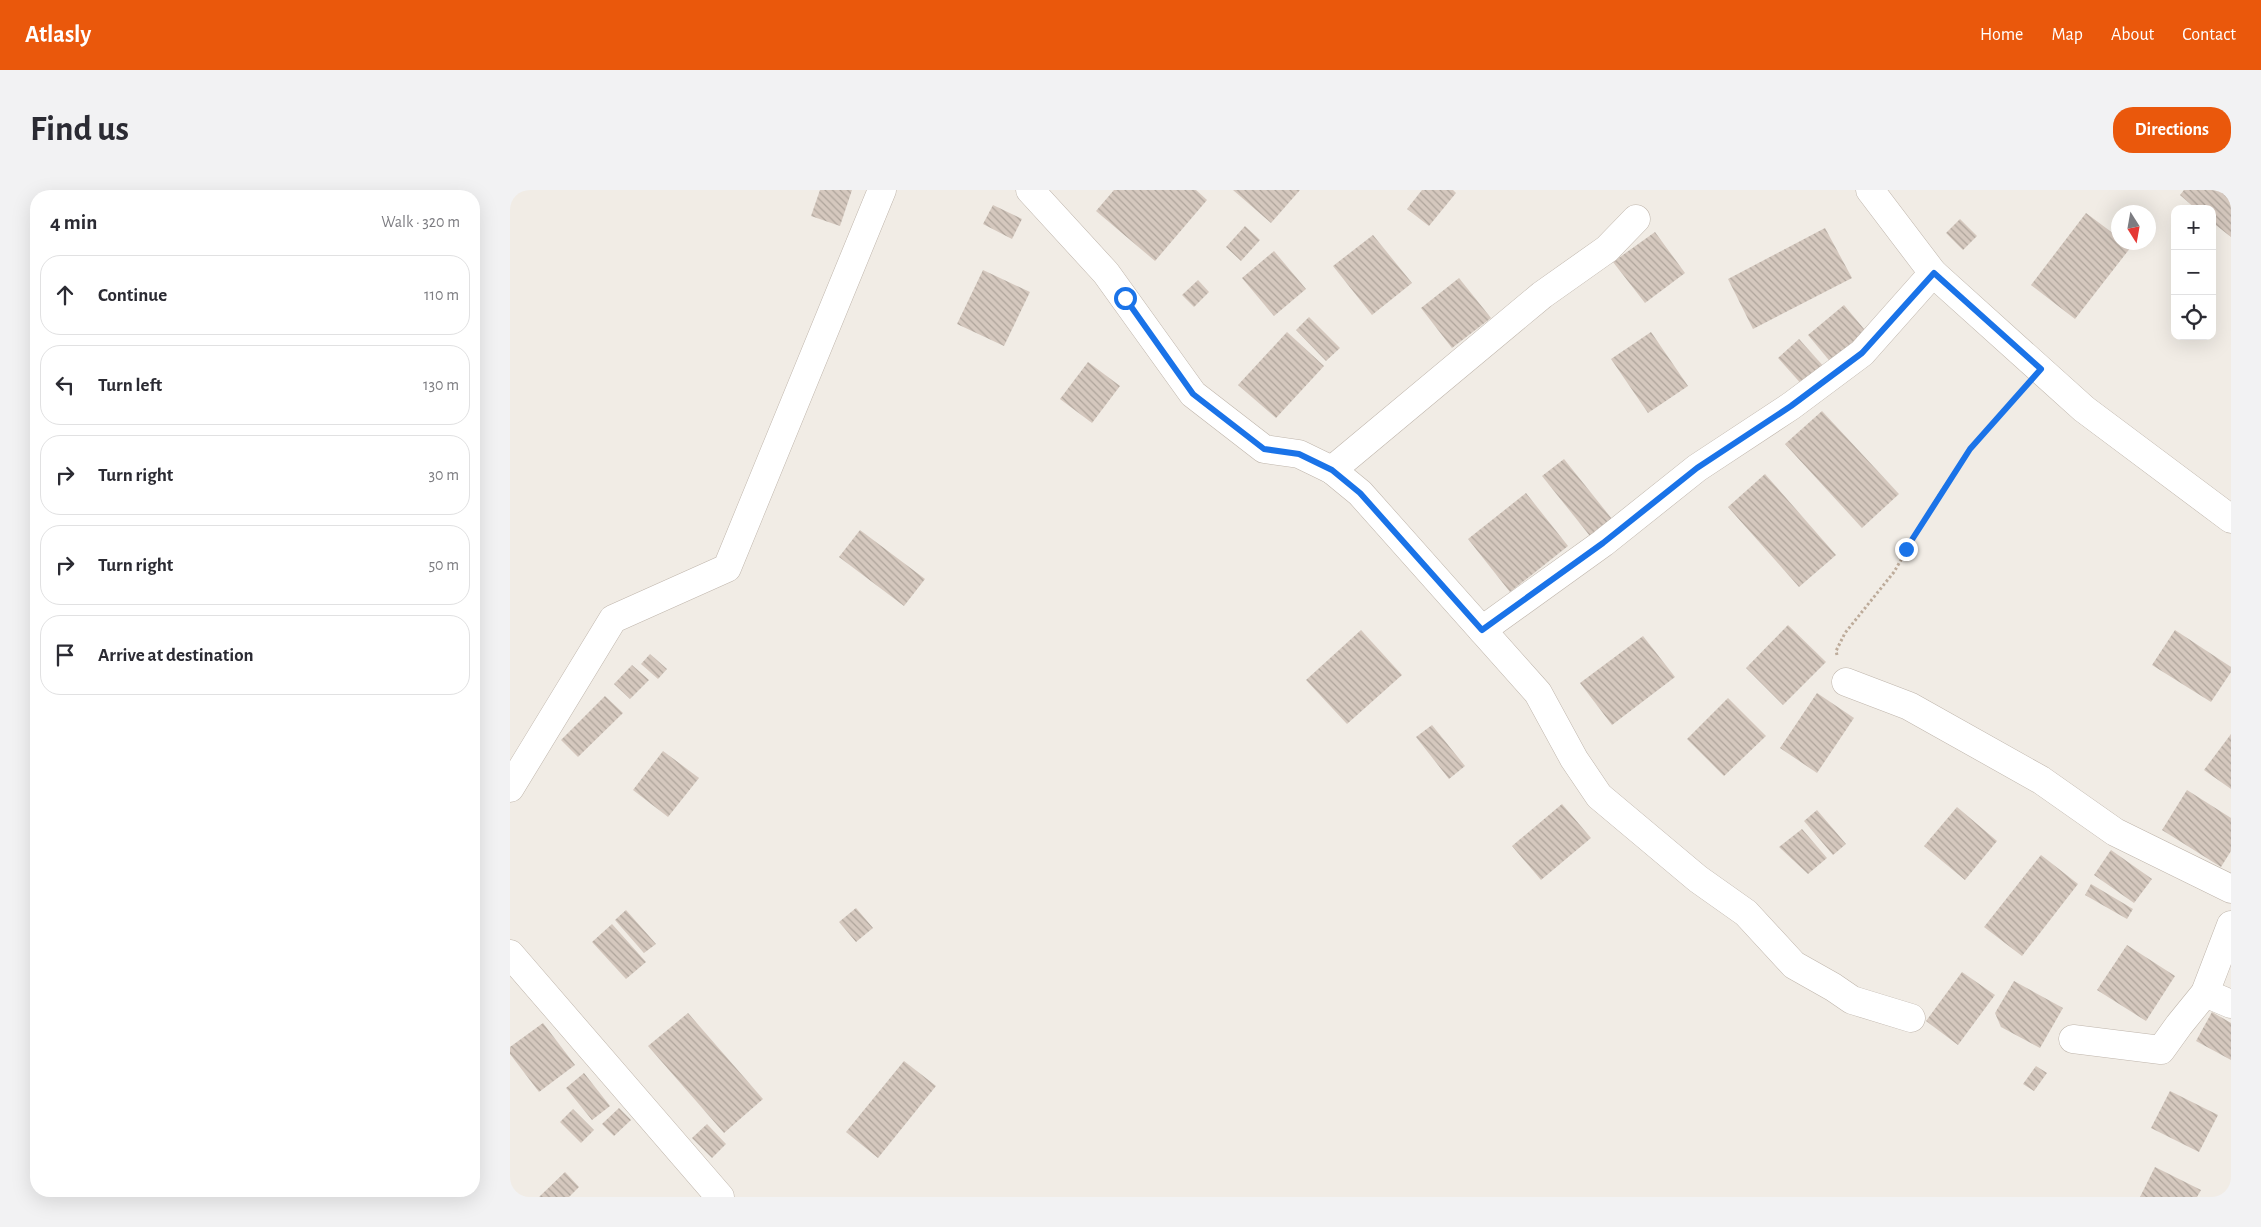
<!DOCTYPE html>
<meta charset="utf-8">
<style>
body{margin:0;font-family:"Alegreya Sans",sans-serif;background:#f2f2f3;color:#2b2b33}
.controls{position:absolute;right:15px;top:15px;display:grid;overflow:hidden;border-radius:10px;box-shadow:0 5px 20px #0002}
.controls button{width:45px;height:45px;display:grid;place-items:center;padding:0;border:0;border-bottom:1px solid #e1e1e2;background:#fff;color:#2b2b33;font:25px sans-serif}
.compass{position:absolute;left:1601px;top:15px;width:45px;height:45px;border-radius:50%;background:#fff;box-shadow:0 5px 20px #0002;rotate:169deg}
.stop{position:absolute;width:15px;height:15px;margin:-11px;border:4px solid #1a73e8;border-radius:50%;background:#fff}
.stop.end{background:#1a73e8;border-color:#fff;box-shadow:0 1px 5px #0008}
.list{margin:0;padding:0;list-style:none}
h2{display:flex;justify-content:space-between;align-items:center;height:65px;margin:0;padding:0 20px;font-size:21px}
h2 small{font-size:16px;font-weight:400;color:#7c7c81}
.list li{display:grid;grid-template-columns:32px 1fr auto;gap:15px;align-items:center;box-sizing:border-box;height:80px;margin:0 10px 10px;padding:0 10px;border:1px solid #e1e1e2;border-radius:20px}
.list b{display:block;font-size:19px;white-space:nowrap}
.list em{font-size:16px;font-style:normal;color:#7c7c81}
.icon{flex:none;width:28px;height:28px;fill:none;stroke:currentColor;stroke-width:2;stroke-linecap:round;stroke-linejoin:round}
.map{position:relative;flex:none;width:1721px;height:1007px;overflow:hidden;border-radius:20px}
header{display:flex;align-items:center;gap:30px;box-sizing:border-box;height:70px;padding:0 25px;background:#ea580c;color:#fff}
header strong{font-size:24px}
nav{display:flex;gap:28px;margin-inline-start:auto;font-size:18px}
.intro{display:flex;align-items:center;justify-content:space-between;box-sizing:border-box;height:120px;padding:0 30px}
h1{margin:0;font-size:35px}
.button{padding:12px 22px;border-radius:20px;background:#ea580c;color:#fff;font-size:18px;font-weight:700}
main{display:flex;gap:30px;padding:0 30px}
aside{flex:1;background:#fff;border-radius:20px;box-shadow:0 5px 20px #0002}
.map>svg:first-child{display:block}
.building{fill:url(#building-back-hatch)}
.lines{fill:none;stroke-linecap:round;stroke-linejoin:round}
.minor-casing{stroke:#bfb5ab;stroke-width:29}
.path{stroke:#bdab9a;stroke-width:3;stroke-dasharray:2.5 2.5;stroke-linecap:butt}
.minor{stroke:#fff;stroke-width:28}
.route{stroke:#1a73e8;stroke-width:6}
</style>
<header>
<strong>Atlasly</strong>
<nav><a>Home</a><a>Map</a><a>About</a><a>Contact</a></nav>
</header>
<div class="intro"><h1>Find us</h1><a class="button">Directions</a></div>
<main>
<aside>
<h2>4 min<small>Walk · 320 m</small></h2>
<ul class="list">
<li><svg class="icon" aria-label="ahead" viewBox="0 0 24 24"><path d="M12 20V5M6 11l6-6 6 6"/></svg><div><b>Continue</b></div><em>110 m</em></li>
<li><svg class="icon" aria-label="left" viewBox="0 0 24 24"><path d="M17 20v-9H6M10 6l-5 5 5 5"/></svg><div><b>Turn left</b></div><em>130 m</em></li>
<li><svg class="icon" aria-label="right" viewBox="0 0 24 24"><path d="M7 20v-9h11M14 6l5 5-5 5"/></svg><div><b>Turn right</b></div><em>30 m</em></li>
<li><svg class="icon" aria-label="right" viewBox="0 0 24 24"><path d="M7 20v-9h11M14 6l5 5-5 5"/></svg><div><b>Turn right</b></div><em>50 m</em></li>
<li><svg class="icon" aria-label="arrive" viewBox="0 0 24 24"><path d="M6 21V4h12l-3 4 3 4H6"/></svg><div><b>Arrive at destination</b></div></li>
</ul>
</aside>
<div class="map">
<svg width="1721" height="1007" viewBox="0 0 1721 1007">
<defs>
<pattern id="building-back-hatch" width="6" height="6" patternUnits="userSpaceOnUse" patternTransform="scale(1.25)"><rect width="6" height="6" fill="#d5c8be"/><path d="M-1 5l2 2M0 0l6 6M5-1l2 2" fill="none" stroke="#aea49b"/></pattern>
</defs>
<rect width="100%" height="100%" fill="#f1ece5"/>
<!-- building -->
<g class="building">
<polygon points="310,0 342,0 330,36 301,26"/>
<polygon points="604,0 686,0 697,10 645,71 586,21"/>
<polygon points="723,0 790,0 761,33"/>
<polygon points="912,0 943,0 946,3 919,36 897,19"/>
<polygon points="1674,0 1721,0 1721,47 1702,32 1702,19 1686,19 1670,5"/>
<polygon points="483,15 512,29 502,49 473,34"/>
<polygon points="1576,23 1608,47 1608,52 1616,52 1621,57 1565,129 1521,95"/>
<polygon points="1450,29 1467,46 1453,60 1436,43"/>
<polygon points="735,36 750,50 731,71 716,57"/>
<polygon points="1315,38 1342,88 1243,139 1218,89"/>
<polygon points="1145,42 1175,83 1135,113 1103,72"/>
<polygon points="863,45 902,93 862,125 823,76"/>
<polygon points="764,61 796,99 764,126 732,88"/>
<polygon points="473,80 520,102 494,156 447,134"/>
<polygon points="949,88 981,128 942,158 911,118"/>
<polygon points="688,90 699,102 684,117 672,105"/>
<polygon points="1334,115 1359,145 1323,175 1298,145"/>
<polygon points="799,127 830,158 816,171 786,140"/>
<polygon points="777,142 814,176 766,228 728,195"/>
<polygon points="1141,142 1178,196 1138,223 1101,169"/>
<polygon points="1289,149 1315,178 1294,197 1268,168"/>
<polygon points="578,172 610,196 582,233 550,209"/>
<polygon points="1312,221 1389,304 1352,338 1275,254"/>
<polygon points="1054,269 1102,329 1080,346 1032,286"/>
<polygon points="1255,284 1326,365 1289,397 1218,317"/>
<polygon points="1016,303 1058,356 1000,402 958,349"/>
<polygon points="350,340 415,389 394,416 329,367"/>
<polygon points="1278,435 1316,472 1273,515 1236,478"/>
<polygon points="851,440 892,485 837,534 796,490"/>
<polygon points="1665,440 1721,477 1721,482 1701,512 1642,475"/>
<polygon points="1133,446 1165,487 1102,535 1070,493"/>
<polygon points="140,464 157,479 148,489 131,474"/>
<polygon points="122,475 139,490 120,509 104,494"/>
<polygon points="1307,503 1344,528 1307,583 1270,558"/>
<polygon points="95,506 113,523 68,567 51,550"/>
<polygon points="1218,508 1256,546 1214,586 1177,549"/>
<polygon points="922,535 955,576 939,589 906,547"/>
<polygon points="1721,544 1721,599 1694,580"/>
<polygon points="153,561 189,588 158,627 123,600"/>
<polygon points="1677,600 1721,628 1721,661 1711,677 1652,640"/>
<polygon points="1052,614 1081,648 1031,690 1002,656"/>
<polygon points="1447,617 1487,651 1455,690 1414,656"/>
<polygon points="1307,620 1336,654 1323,665 1294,631"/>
<polygon points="1292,639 1317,668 1298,684 1269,657"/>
<polygon points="1601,660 1642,689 1624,713 1584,685"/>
<polygon points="1531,665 1568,694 1512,766 1474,737"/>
<polygon points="1581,694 1623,719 1617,729 1575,705"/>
<polygon points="346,718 363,738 346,752 329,732"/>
<polygon points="116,720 146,754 134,763 105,730"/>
<polygon points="102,734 136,772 116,789 82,752"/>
<polygon points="1617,755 1665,786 1636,831 1587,800"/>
<polygon points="1452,782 1485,805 1448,855 1416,831"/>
<polygon points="1504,791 1553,818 1530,858 1491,837 1485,823"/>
<polygon points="1702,822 1721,833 1721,870 1686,851"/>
<polygon points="178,823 253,909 214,943 138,856"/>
<polygon points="33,833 65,875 29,902 0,864 0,857"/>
<polygon points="394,871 426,896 368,968 336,942"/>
<polygon points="1526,876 1537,883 1524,901 1513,894"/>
<polygon points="74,883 100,916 82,930 56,898"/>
<polygon points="1660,901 1708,925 1689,962 1641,938"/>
<polygon points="109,918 121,930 104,946 92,934"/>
<polygon points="63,919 84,940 71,953 50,932"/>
<polygon points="197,934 216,954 202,968 182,948"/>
<polygon points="1645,977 1691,1000 1687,1007 1630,1007"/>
<polygon points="55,982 69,997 59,1007 29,1007"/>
</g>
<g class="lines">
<!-- minor casing -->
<g class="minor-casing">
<g id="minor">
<polyline points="520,0 596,83 683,204 754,259 789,264 822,280 850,303 1028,503 1064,569 1089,606 1188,689 1236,723 1284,775 1323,797 1342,810 1401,828"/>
<polyline points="1360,0 1423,83 1574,219 1721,329"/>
<polyline points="822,280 1032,105 1097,59 1126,29"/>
<polyline points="972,440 1093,353 1187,278 1281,216 1352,163 1423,83"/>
<polyline points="1336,492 1399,516 1531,590 1605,642 1721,699"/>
<polyline points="0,598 103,429 217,378 372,0"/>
<polyline points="0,764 210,1007"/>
<polyline points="1695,803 1721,814"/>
<polyline points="1563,849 1651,860 1669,835 1695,803 1721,735"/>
</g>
</g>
<!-- path -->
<polyline class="path" points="1327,465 1326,461 1335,443 1384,382 1429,305 1460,259 1512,200"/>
<!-- minor -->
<use href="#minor" class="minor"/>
</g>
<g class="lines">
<!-- route -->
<polyline class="route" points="615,108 683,204 754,259 789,264 822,280 850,303 972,440 1093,353 1187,278 1281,216 1352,163 1424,83 1531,179 1460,259 1396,359"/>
</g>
</svg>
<div class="controls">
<button>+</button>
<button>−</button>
<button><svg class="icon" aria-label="locate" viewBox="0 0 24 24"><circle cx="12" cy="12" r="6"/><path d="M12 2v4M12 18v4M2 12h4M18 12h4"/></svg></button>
</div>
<svg class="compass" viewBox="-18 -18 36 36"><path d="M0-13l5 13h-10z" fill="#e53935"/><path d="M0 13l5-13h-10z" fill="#7c7c81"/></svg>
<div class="stop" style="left:615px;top:108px"></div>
<div class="stop end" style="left:1396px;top:359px"></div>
</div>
</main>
